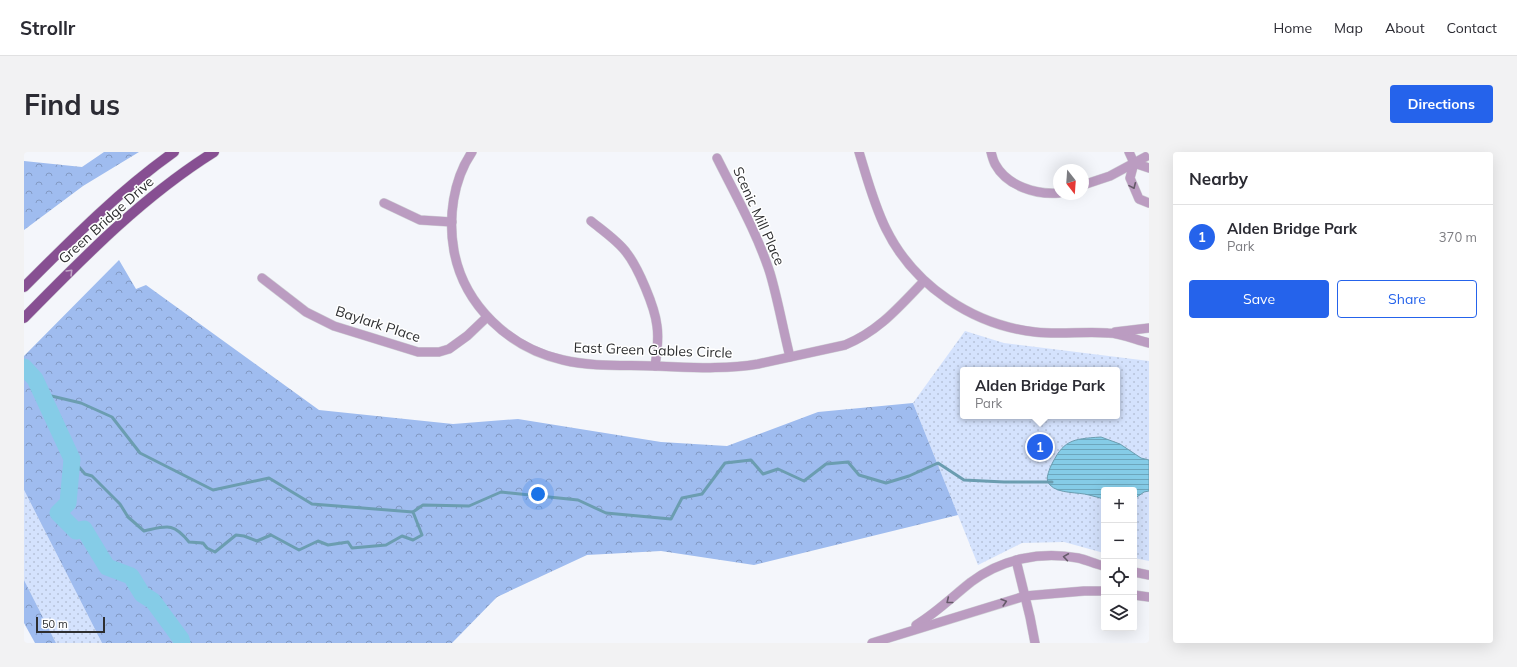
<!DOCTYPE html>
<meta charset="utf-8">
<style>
body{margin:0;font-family:Mulish,sans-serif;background:#f2f2f3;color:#2b2b33}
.controls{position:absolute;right:12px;bottom:12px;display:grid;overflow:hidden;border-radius:4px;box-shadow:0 4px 16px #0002}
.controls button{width:36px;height:36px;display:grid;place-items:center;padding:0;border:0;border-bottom:1px solid #e1e1e2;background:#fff;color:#2b2b33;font:20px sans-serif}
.compass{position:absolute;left:1029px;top:12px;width:36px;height:36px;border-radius:50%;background:#fff;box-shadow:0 4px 16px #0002;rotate:163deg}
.scale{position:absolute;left:12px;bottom:10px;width:69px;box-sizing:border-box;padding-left:4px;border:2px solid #2d2e30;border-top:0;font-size:11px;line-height:14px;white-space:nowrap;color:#2d2e30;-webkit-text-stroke:3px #fff;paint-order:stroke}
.you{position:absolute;left:514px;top:342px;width:14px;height:14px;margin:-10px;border:3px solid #fff;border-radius:50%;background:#1a73e8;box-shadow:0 0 0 6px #1a73e833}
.badge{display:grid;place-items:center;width:26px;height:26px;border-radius:50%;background:#2563eb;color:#fff;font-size:13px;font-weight:700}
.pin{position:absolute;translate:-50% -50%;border:2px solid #fff;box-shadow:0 1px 4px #0006}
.popup{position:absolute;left:936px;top:215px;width:160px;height:52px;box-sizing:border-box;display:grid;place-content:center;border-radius:4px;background:#fff;filter:drop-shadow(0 1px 3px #0005);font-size:13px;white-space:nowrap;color:#7c7c81}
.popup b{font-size:15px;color:#2b2b33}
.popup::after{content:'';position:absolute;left:50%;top:100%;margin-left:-8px;border:8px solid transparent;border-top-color:#fff}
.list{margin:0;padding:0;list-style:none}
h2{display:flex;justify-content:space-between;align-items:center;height:52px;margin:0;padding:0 16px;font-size:17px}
h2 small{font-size:13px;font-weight:400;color:#7c7c81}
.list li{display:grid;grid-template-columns:26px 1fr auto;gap:12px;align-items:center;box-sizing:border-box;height:64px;padding:0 16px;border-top:1px solid #e1e1e2}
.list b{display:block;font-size:15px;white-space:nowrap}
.list p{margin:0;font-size:13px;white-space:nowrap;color:#7c7c81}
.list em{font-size:13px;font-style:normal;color:#7c7c81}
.actions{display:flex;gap:8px;padding:12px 16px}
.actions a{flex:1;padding:9px 0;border:1px solid #2563eb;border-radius:4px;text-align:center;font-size:14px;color:#2563eb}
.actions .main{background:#2563eb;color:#fff}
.icon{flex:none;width:22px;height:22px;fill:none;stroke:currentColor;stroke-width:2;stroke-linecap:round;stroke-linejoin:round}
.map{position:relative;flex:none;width:1125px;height:491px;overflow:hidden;border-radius:4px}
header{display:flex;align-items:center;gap:24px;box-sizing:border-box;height:56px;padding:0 20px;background:#fff;border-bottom:1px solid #e1e1e2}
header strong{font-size:19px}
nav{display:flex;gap:22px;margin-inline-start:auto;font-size:14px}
.intro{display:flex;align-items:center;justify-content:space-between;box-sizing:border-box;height:96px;padding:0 24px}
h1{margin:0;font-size:28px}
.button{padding:10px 18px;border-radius:4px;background:#2563eb;color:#fff;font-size:14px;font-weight:700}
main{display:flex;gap:24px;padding:0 24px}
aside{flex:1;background:#fff;border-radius:4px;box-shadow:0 4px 16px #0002}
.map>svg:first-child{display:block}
.grass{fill:url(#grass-dots);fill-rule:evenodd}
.forest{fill:url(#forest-crowns)}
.water{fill:url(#water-rules);stroke:#6b9db0}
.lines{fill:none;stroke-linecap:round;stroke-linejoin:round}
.stream{stroke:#6b9db0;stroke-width:3}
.river{stroke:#85cce7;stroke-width:17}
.minor-casing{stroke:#d0d2d6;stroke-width:10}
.major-casing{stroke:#d0d2d6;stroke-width:11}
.minor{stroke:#bb9cc1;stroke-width:9}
.major{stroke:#874f92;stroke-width:10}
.oneway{stroke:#665a6a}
.oneway2{stroke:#c3a7c8}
.labels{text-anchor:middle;stroke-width:3;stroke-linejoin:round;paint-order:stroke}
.street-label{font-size:14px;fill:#2d2e30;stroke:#fff}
</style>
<header>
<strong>Strollr</strong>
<nav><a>Home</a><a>Map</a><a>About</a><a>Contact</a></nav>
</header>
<div class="intro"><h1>Find us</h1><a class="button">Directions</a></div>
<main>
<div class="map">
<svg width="1125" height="491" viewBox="0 0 1125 491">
<defs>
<pattern id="grass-dots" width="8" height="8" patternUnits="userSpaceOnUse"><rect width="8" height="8" fill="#d4e2fd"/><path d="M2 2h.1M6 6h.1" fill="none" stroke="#b6c2d9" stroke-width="1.8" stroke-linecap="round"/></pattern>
<pattern id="forest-crowns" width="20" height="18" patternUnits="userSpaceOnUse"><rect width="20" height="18" fill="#9fbcef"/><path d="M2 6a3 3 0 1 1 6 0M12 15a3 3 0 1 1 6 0" fill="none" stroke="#8299c2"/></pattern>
<pattern id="water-rules" width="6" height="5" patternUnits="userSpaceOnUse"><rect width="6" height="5" fill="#85cce7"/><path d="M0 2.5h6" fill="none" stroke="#6da6bc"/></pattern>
</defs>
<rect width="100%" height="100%" fill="#f4f6fb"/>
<!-- grass -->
<g class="grass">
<path d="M941,179L980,191L1125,209V409L1110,406V338H1080V401L1040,390L998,391L954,413L889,251ZM939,218H1093V264H939Z"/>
<polygon points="0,338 78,491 32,491 0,428"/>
</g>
<!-- forest -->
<g class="forest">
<polygon points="80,0 115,0 59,34 0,78 0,9 58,15"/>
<polygon points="95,108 112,137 122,133 295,258 429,272 494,267 637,290 703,294 794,260 889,251 934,363 730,413 637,399 563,403 473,445 428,491 78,491 0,338 0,204"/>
<polygon points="0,428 32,491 11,491 0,471"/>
</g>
<!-- water -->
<path class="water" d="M1077,285L1096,292L1117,306L1125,308V339L1120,340L1110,347V338H1080V347C1075,346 1070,344 1065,343C1055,340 1034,342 1026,333C1021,328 1024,322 1026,316C1039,288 1047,287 1077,285Z"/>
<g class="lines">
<!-- stream -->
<g class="stream">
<polyline points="19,242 57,251 88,265 116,301 189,338 245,326 288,352 389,360"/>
<path d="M48,307L61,322L68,324L96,352L104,365L120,379C143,374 149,370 165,390L179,391L183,396L191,400L212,383L220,384L233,389L247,383L275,398L294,389L304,393L324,390L328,396L362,393L378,384L389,388L398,383L389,360L399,353L445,354L477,340L554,348L582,361L647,367L658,346L678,342L701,311L727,308L739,322L754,317L780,329L802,312L824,310L835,323L862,331L885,324L914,311L940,328L980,330H1028"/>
</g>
<!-- river -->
<polyline class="river" points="0,215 11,227 48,307 44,351 34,361 52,379 60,377 83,415 107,424 118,442 129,449 157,487 158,491"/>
<!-- minor casing -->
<g class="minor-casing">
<g id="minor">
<path d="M448,0C429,28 424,66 430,99C440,153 485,196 539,208C568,215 600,213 629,214C664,215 699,218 734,212L821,193C855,179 875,155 900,129"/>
<path d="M835,0C843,26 850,53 862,77C890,134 949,173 1011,180C1035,183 1060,179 1084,181C1097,181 1112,188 1125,191"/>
<path d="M967,0C968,4 969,8 971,12C983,34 1012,43 1035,41"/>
<polyline points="1105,0 1110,11"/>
<path d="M693,6C712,44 733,81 746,121C754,148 759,177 766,205"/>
<polyline points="1110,11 1106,26 1115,47 1125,51"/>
<polyline points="1110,11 1125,16"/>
<polyline points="1059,33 1086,24 1125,3"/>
<polyline points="360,51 396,68 428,70"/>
<path d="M567,69C578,78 594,89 602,100C614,115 631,155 633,174C635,187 633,201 631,214"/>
<polyline points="238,126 282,160 310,174 394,200 415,200 425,197 443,184 463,165"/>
<polyline points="1091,180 1125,176"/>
<polyline points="992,408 1006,465 1011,491"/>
<polyline points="1110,420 1125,423"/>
<polyline points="1110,443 1125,445"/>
<path d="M892,473C912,461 928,445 947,430C978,407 1016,399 1054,406C1063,408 1071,412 1080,414"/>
<polyline points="848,491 1001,444 1060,439 1080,439"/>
</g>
</g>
<!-- major casing -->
<g class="major-casing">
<g id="major">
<path d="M0,135C48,87 95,39 150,0"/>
<path d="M0,166C59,106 118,45 190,0"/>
</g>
</g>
<!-- minor -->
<use href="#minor" class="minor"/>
<!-- major -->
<use href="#major" class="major"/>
</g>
<!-- one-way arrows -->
<defs><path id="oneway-chevron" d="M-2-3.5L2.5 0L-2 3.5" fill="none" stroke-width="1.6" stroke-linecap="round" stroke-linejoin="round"/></defs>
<g class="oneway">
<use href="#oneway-chevron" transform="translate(1109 34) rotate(66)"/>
<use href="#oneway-chevron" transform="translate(1042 405) rotate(-172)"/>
<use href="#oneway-chevron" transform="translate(925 449) rotate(141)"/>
<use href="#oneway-chevron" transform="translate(980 450) rotate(-17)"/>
</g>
<use class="oneway2" href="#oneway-chevron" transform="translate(46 120) rotate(-45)"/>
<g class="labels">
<!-- street labels -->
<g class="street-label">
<text transform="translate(735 64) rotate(66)" y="5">Scenic Mill Place</text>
<text transform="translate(82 68) rotate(-42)" y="5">Green Bridge Drive</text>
<text transform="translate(354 172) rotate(18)" y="5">Baylark Place</text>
<text transform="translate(629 198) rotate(2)" y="5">East Green Gables Circle</text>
</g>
</g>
</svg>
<div class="controls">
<button>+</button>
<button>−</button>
<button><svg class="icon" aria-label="locate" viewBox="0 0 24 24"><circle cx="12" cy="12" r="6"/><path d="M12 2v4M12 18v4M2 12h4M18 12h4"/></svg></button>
<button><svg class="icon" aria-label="layers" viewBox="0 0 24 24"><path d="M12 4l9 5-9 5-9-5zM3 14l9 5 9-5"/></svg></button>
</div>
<svg class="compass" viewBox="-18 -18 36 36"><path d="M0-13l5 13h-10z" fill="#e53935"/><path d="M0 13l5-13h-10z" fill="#7c7c81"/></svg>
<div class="scale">50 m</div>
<div class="you"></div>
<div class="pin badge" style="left:1016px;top:295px">1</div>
<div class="popup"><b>Alden Bridge Park</b>Park</div>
</div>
<aside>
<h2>Nearby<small></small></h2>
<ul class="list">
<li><span class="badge">1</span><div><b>Alden Bridge Park</b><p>Park</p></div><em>370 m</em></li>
</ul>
<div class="actions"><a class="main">Save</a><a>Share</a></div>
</aside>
</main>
